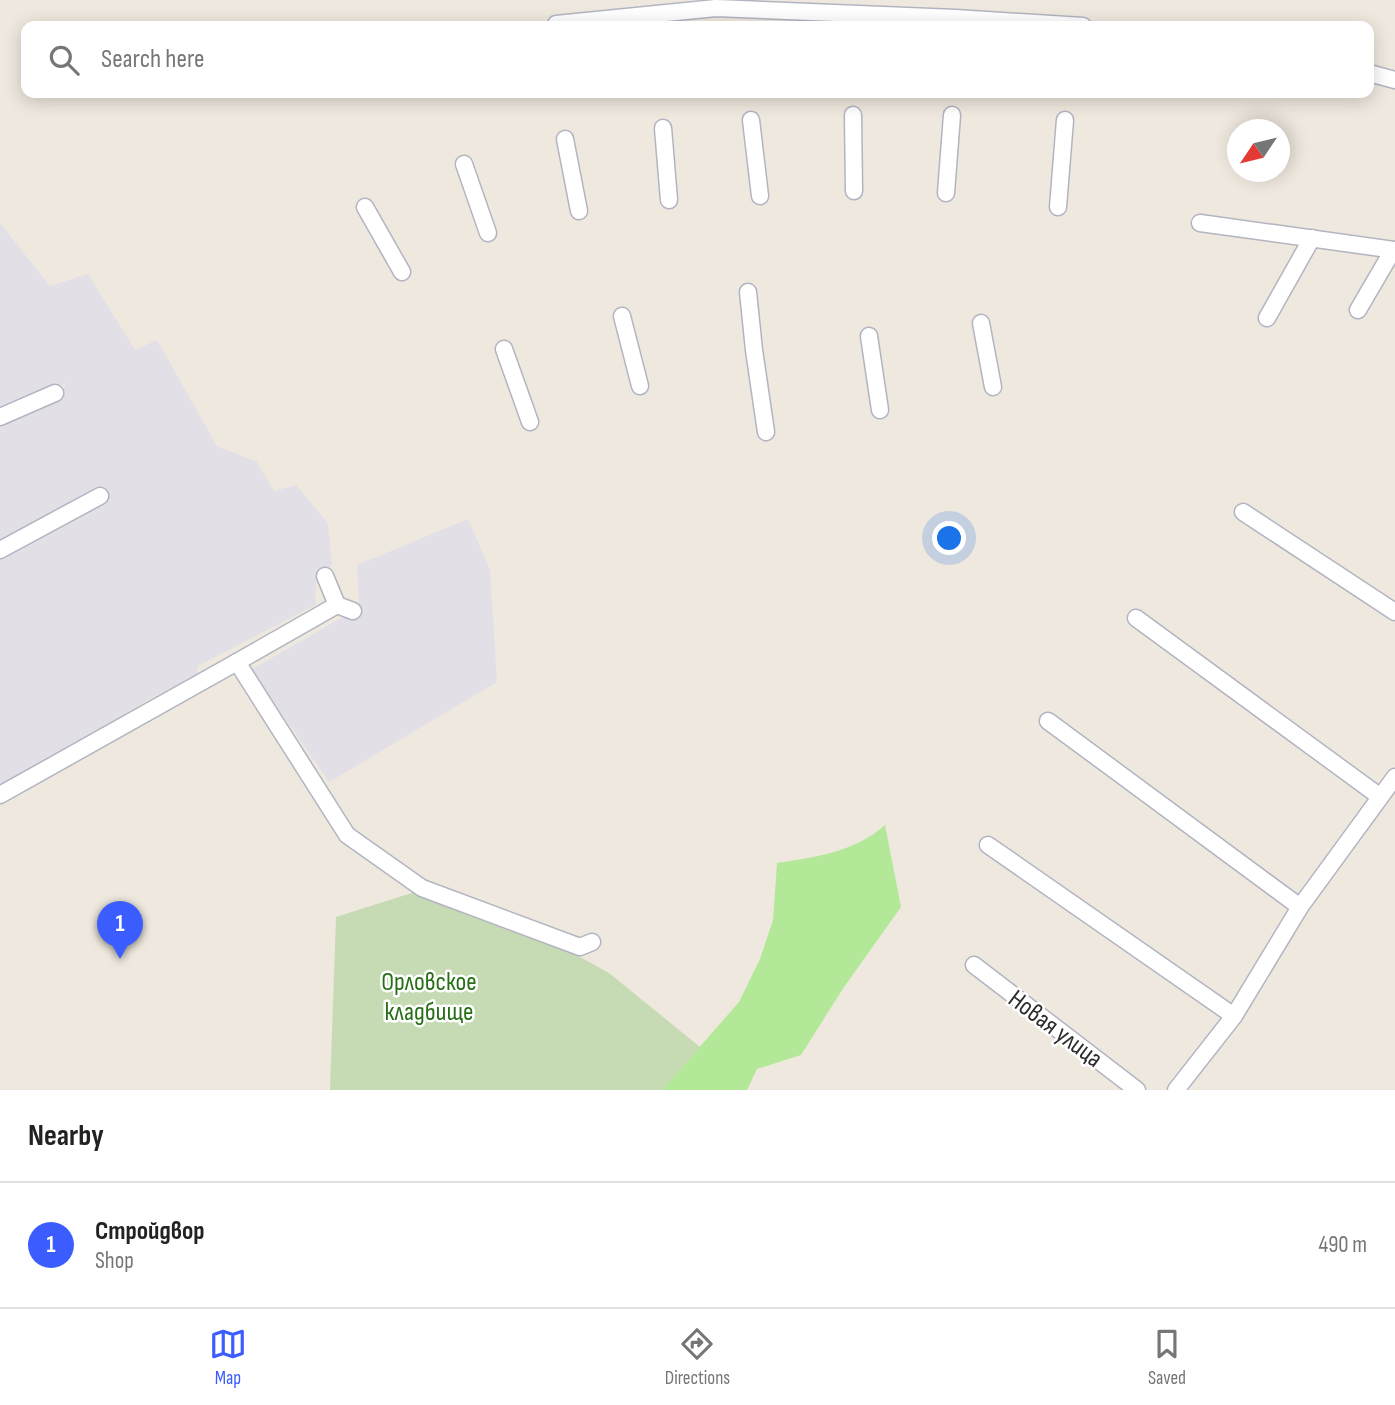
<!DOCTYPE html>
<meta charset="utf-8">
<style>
body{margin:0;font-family:"Sofia Sans Condensed",sans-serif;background:#f6f6f6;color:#222}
.compass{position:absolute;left:1227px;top:119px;width:63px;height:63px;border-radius:50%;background:#fff;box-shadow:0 4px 18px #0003;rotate:235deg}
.you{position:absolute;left:950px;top:539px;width:24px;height:24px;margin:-18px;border:5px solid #fff;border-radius:50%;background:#1a73e8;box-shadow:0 0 0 10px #1a73e833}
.badge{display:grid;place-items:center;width:46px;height:46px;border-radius:50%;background:#3b5cff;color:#fff;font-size:23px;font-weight:700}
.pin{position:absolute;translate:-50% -58px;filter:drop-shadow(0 2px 4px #0008)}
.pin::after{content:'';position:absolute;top:37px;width:24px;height:21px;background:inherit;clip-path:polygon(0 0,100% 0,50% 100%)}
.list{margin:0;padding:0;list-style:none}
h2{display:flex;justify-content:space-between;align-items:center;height:91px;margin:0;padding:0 28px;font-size:30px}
h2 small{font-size:23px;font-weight:400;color:#767676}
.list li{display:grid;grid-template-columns:46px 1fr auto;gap:21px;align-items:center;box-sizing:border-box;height:126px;padding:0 28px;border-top:2px solid #e0e0e0}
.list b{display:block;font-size:26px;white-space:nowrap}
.list p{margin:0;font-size:23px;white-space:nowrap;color:#767676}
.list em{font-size:23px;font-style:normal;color:#767676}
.icon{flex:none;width:38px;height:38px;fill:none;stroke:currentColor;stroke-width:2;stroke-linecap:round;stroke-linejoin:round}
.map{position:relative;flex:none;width:1395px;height:1090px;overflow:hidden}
.search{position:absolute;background:#fff;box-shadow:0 4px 18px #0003;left:21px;right:21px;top:21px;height:77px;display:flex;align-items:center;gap:18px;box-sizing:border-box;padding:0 24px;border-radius:14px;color:#767676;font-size:26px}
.sheet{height:217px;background:#fff}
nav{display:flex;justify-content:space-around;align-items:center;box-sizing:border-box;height:98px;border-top:2px solid #e0e0e0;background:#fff;font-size:19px;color:#767676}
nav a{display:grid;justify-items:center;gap:4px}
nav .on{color:#3b5cff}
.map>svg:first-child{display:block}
.industrial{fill:#e2dfe7}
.green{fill:#b2e898}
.cemetery{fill:#c6dab4}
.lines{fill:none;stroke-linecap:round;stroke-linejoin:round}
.minor-casing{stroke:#b2b5c1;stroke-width:19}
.minor{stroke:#fff;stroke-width:16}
.labels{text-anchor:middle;stroke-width:5;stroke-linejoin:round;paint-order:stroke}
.park-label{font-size:26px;fill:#277016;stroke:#fff}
.street-label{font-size:26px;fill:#2d2d2d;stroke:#fff}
</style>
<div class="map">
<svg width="1395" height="1090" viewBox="0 0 1395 1090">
<rect width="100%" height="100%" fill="#efe8de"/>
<!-- industrial -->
<g class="industrial">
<polygon points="0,223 50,286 88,274 135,350 157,340 217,446 257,462 274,491 296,485 328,523 332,564 325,576 316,581 315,605 198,666 197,674 146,701 0,791 0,425 59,397 66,383 0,411"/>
<polygon points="468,519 490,570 497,682 329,782 251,670 353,611 359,603 357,565"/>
</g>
<!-- green -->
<path class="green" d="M885,825L901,907L844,987L801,1055L757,1069L747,1090H662L739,1002L760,959L773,920L777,863C816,857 855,852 885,825Z"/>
<!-- cemetery -->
<polygon class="cemetery" points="418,891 562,947 609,973 700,1047 662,1090 330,1090 336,917"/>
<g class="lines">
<!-- minor casing -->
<g class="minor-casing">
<g id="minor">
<polyline points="556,24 716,8 956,18 1083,26"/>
<polyline points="1369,73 1395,80"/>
<polyline points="853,115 854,191"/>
<polyline points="751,120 760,196"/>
<polyline points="663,128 669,200"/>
<polyline points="565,139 579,211"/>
<polyline points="464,164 488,233"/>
<polyline points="946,193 952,115"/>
<polyline points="365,207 402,272"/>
<polyline points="1058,207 1065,120"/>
<polyline points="1200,223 1395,250"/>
<polyline points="748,292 754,350 766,432"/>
<polyline points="1358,310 1393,250"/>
<polyline points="622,316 640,386"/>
<polyline points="1267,318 1312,238"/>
<polyline points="981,323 993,387"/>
<polyline points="869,336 880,410"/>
<polyline points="504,349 530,422"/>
<polyline points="0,417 55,393"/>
<polyline points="1243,512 1395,612"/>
<polyline points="0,550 100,496"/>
<polyline points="325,576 337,605 353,611"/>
<polyline points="1136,618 1379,796"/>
<polyline points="237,662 337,605"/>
<polyline points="1048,721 1300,907"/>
<polyline points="0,795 237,662 347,835 422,888 580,947 592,942"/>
<polyline points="988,845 1234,1016"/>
<polyline points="974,965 1137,1090"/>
<polyline points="1176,1090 1234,1016 1300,907 1395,777"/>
</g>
</g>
<!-- minor -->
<use href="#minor" class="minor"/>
</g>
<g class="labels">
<!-- park labels -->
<g class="park-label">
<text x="429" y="990">Орловское<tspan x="429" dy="30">кладбище</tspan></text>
</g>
<!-- street labels -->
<g class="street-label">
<text transform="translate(1056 1028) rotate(37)" y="9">Новая улица</text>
</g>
</g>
</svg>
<svg class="compass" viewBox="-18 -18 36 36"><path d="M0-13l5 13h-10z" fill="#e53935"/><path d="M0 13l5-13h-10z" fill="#767676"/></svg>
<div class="you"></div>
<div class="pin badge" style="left:120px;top:959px">1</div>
<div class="search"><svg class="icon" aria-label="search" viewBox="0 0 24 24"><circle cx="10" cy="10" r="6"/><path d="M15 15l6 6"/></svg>Search here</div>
</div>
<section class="sheet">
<h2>Nearby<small></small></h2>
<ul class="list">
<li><span class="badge">1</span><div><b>Стройдвор</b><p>Shop</p></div><em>490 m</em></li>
</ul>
</section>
<nav>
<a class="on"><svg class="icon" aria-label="map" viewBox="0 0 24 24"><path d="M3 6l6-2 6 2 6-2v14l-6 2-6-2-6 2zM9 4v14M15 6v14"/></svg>Map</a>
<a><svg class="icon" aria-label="directions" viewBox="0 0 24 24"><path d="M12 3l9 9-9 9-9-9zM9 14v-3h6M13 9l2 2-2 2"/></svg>Directions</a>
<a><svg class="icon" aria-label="saved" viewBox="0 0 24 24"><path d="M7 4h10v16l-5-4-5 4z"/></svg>Saved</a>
</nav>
